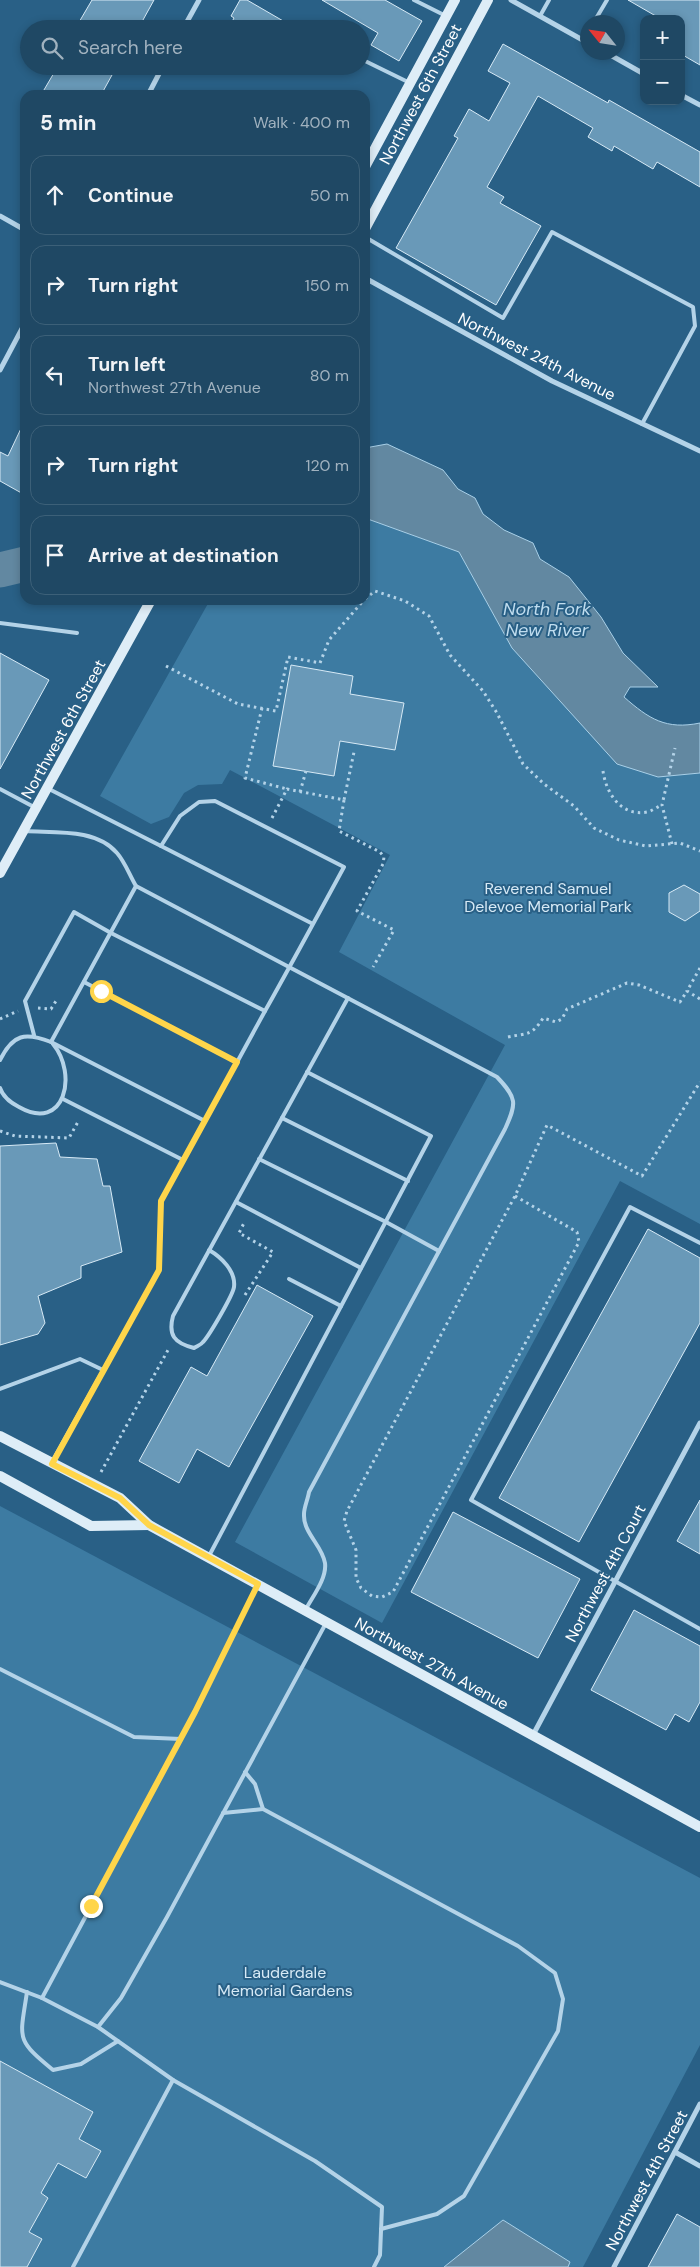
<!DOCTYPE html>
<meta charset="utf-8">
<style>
body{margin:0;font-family:"DM Sans",sans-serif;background:#2c526d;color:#f1f3f6}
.controls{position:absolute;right:15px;top:15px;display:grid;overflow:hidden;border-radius:10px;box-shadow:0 2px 8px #0003}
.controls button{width:45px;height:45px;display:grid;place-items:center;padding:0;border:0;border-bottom:1px solid #3c6078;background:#1f4864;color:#f1f3f6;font:25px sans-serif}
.compass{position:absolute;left:580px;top:15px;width:45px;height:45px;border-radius:50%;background:#1f4864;box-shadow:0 2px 8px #0003;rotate:300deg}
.stop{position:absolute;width:15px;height:15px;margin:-11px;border:4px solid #ffd54a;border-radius:50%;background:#fff}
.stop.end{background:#ffd54a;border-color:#fff;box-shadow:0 1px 5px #0008}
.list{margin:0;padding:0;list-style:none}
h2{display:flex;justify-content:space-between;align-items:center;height:65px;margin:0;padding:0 20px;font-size:21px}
h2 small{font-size:16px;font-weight:400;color:#a1b2bf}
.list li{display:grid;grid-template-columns:32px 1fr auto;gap:15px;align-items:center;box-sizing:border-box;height:80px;margin:0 10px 10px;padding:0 10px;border:1px solid #3c6078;border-radius:15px}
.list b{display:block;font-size:19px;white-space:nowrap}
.list p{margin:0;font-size:16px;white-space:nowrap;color:#a1b2bf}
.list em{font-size:16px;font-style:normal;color:#a1b2bf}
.icon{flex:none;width:28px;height:28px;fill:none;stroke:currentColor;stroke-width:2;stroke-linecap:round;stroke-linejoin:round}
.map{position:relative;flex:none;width:700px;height:2267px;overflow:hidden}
.search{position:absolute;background:#1f4864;box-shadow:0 2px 8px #0003;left:20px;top:20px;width:350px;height:55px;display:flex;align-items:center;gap:12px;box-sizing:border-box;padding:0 18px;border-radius:28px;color:#a1b2bf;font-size:19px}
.panel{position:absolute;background:#1f4864;box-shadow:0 2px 8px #0003;left:20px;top:90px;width:350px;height:515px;border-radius:15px}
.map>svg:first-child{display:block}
.green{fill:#3d7ba2}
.water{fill:#6288a1;stroke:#a9d0e8}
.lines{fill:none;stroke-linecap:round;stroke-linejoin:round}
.river{stroke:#6288a1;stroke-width:35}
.building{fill:#6999b8;stroke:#d7eaf6}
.path{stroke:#b4d3e8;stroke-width:3;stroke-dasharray:2.5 4;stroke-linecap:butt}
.lane{stroke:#b4d3e8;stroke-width:4}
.street{stroke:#b4d3e8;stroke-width:5}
.secondary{stroke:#deedf7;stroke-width:10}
.route{stroke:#ffd54a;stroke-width:6}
.labels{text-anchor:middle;stroke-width:4;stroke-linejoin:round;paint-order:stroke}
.street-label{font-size:16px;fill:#fff;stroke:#296086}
.park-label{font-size:16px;fill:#d7eaf6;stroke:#296086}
.water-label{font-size:18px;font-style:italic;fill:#c0ddef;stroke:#296086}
</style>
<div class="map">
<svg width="700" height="2267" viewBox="0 0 700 2267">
<rect width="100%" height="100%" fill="#296086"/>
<!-- green -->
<g class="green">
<polygon points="365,518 459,552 512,648 658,777 700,773 700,1224 620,1181 382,1623 235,1542 505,1045 339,952 390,855 230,770 222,784 198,785 184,793 169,817 151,824 100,796 210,600 365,600"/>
<polygon points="0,1506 700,1878 700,2045 583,2267 0,2267"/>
</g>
<!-- water -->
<g class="water">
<path d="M387,444L443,470L458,489L475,498L483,514L504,530L533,543L540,559L569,577L601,617L623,653L658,687H630L624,697C649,719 666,730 700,723V773L658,777L617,764L512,648L459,552L365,518V448Z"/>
<polygon points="503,2220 570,2262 568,2267 444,2267"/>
</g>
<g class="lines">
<!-- river -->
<polyline class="river" points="0,570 25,564"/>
</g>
<!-- building -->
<g class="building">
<polygon points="92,0 154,0 138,29 75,29"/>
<polygon points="240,0 247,0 297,29 228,29 234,18 231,16"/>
<polygon points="322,0 385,0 422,21 399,61 371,45 378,33"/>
<polygon points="628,0 700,0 700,65 681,54 681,19 661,19"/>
<polygon points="503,44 608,103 609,100 700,152 700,187 657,162 653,169 614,146 612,151 588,137 593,128 538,96 487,187 504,197 500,203 541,226 496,305 396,248 458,138 454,136 469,109 489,121 510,83 488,71"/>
<polygon points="58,66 96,66 112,75 101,95 41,95"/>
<polygon points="25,420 25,495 0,481 0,452 8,456"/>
<polygon points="0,653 49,680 0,769"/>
<polygon points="291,665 353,676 350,694 404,703 395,750 340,741 334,776 273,766"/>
<polygon points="684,885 700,894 700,911 685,921 669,912 669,893"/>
<polygon points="56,1143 60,1157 97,1159 103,1186 110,1186 122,1252 81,1266 81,1278 38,1296 45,1323 38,1334 0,1345 0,1146"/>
<polygon points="648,1229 700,1258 700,1323 579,1542 499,1498"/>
<polygon points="257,1285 313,1316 229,1467 197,1449 179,1483 139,1461 191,1367 207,1376"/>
<polygon points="700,1500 700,1554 677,1541"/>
<polygon points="453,1512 580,1579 538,1658 411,1592"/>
<polygon points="634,1610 700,1646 700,1702 689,1722 675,1714 666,1730 591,1690"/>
<polygon points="0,2061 93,2112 79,2139 101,2151 86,2178 58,2163 41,2193 48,2198 29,2232 42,2239 27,2267 0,2267"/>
<polygon points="677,2214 700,2227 700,2267 648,2267"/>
</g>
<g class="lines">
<!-- path -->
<g class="path">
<polyline points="365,599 375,591 405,601 429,616 450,655 483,691 497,713 523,764 544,784 574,806 594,828 619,840 646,846 680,843 700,851"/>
<polyline points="166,666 238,704 276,711 288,657 320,663 329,640 364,600"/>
<polyline points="262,708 245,778 287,789"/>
<path d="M603,771C606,793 621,817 647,812C652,811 657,807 662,805"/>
<polyline points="300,792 306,771"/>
<polyline points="344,800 339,831 380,852 384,857 383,864 357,911 394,930 373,967"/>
<polyline points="272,818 287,789 344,800 354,752"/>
<polyline points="672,844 662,805 675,748"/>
<polyline points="700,968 687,991 700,999"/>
<polyline points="38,1008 51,1009 56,1001"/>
<polyline points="0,1019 18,1011"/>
<path d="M508,1037C527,1033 532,1036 543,1018L556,1022L562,1019L567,1009L627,983L639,985L680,1002L687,991"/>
<polyline points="0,1131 15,1136 69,1138 79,1120"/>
<polyline points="515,1196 577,1232 579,1242 393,1592 382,1597 372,1596 361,1588 356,1578 356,1550 344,1521 347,1511 515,1196 547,1125 642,1176 700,1082"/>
<polyline points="245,1295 273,1252 239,1233 245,1221"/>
<polyline points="101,1472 168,1350 170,1351"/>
</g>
<!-- lane -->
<g class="lane">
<polyline points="414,0 446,16"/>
<polyline points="540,16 549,0"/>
<polyline points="594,22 607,0"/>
<polyline points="583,40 588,33"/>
<polyline points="361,59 410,83"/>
<polyline points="365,237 503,318 552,232 693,307 695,326 642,424"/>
<polyline points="0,623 77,633"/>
<polyline points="47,788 161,846"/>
<polyline points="0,789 34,807"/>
<path d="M25,831C54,833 96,828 117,853C125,862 130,876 136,886L497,1077C517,1098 517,1103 505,1129L309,1492C308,1499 304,1507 304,1514C303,1533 322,1545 325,1563C327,1578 313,1596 306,1609"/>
<polyline points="84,982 237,1062"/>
<path d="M265,1011C292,963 318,915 344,867L215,801L199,802L180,816L161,846L313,924"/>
<polyline points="51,1042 136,886"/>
<path d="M0,1060C13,1034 25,1032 51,1042L205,1121L265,1011L111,933L74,912L25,1001L34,1035"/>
<path d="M0,1088C3,1097 11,1103 19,1107C65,1133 78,1074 53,1044"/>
<polyline points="63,1099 183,1160"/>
<polyline points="282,1118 408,1181"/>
<polyline points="259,1159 386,1222 439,1251"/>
<polyline points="236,1202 361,1268"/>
<polyline points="700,1243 630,1207 471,1500 700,1629"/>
<path d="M209,1250C221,1257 236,1271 234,1287C233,1295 209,1336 203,1342C201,1345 197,1346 194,1348C174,1343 168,1335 173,1316L348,998"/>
<polyline points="289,1279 341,1306"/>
<polyline points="0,1389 80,1359 103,1370"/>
<polyline points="52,1462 159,1270 161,1201 205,1121"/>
<polyline points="209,1556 431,1136 307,1072"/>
<polyline points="0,1669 134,1737 181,1739"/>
<polyline points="245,1772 255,1784 263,1809 518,1946 555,1973 563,1999 558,2031 464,2196 437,2214 381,2229"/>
<polyline points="223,1813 263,1809"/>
<polyline points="0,1982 42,1998 98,2027 173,2080 73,2267"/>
<path d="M27,1992C20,2039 15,2039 53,2070L81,2064L118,2041"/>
<polyline points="42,1998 195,1712 257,1586"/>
<polyline points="98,2027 121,1998 167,1917 326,1623"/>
<polyline points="173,2080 315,2161 382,2207 380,2255 374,2267"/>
</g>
<!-- street -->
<g class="street">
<polyline points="511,0 588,43"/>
<polyline points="183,29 199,0"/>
<polyline points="605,52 644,74"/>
<polyline points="148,95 163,66"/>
<polyline points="681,95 700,105"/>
<polyline points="0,216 25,230"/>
<polyline points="365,278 552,381 700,451"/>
<polyline points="0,370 25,323"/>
<polyline points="533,1735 700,1423"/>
<polyline points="675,2152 700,2166"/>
<polyline points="614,2267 700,2104"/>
</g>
<!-- secondary -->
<g class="secondary">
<polyline points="365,167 455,0"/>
<polyline points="365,229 488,0"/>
<polyline points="0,873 151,600"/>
<polyline points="0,1436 120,1498 149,1525 700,1827"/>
<polyline points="0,1476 91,1526 149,1525"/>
</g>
</g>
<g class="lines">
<!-- route -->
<polyline class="route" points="91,1906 195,1712 258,1584 149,1525 120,1498 52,1464 159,1270 161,1201 237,1062 101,991"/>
</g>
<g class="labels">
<!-- street labels -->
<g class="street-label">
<text transform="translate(420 94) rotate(-62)" y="6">Northwest 6th Street</text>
<text transform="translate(537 356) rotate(27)" y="6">Northwest 24th Avenue</text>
<text transform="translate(63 729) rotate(-61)" y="6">Northwest 6th Street</text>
<text transform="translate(605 1573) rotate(-62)" y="6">Northwest 4th Court</text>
<text transform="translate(432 1663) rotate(29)" y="6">Northwest 27th Avenue</text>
<text transform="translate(646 2180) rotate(-62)" y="6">Northwest 4th Street</text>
</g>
<!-- park labels -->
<g class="park-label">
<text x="548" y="894">Reverend Samuel<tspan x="548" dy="18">Delevoe Memorial Park</tspan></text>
<text x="285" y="1978">Lauderdale<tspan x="285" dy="18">Memorial Gardens</tspan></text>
</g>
<!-- water labels -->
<g class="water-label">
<text x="547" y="615">North Fork<tspan x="547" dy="21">New River</tspan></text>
</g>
</g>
</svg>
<div class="controls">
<button>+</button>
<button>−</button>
</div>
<svg class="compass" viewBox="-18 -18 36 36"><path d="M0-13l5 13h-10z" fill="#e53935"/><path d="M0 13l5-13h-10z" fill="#a1b2bf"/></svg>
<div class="stop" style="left:101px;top:991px"></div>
<div class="stop end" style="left:91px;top:1906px"></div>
<div class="search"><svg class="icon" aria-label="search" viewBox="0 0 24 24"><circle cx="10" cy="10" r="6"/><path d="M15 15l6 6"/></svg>Search here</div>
<section class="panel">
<h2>5 min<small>Walk · 400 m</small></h2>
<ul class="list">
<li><svg class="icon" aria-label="ahead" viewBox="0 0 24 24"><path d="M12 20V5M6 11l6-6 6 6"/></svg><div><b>Continue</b></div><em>50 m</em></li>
<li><svg class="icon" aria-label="right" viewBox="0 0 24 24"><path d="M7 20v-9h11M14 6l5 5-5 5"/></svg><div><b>Turn right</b></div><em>150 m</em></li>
<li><svg class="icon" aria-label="left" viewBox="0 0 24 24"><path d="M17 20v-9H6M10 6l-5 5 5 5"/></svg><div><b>Turn left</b><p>Northwest 27th Avenue</p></div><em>80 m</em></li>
<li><svg class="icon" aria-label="right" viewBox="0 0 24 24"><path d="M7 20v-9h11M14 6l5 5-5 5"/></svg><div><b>Turn right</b></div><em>120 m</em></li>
<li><svg class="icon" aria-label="arrive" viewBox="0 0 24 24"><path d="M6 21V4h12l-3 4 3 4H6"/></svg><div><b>Arrive at destination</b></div></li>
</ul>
</section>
</div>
